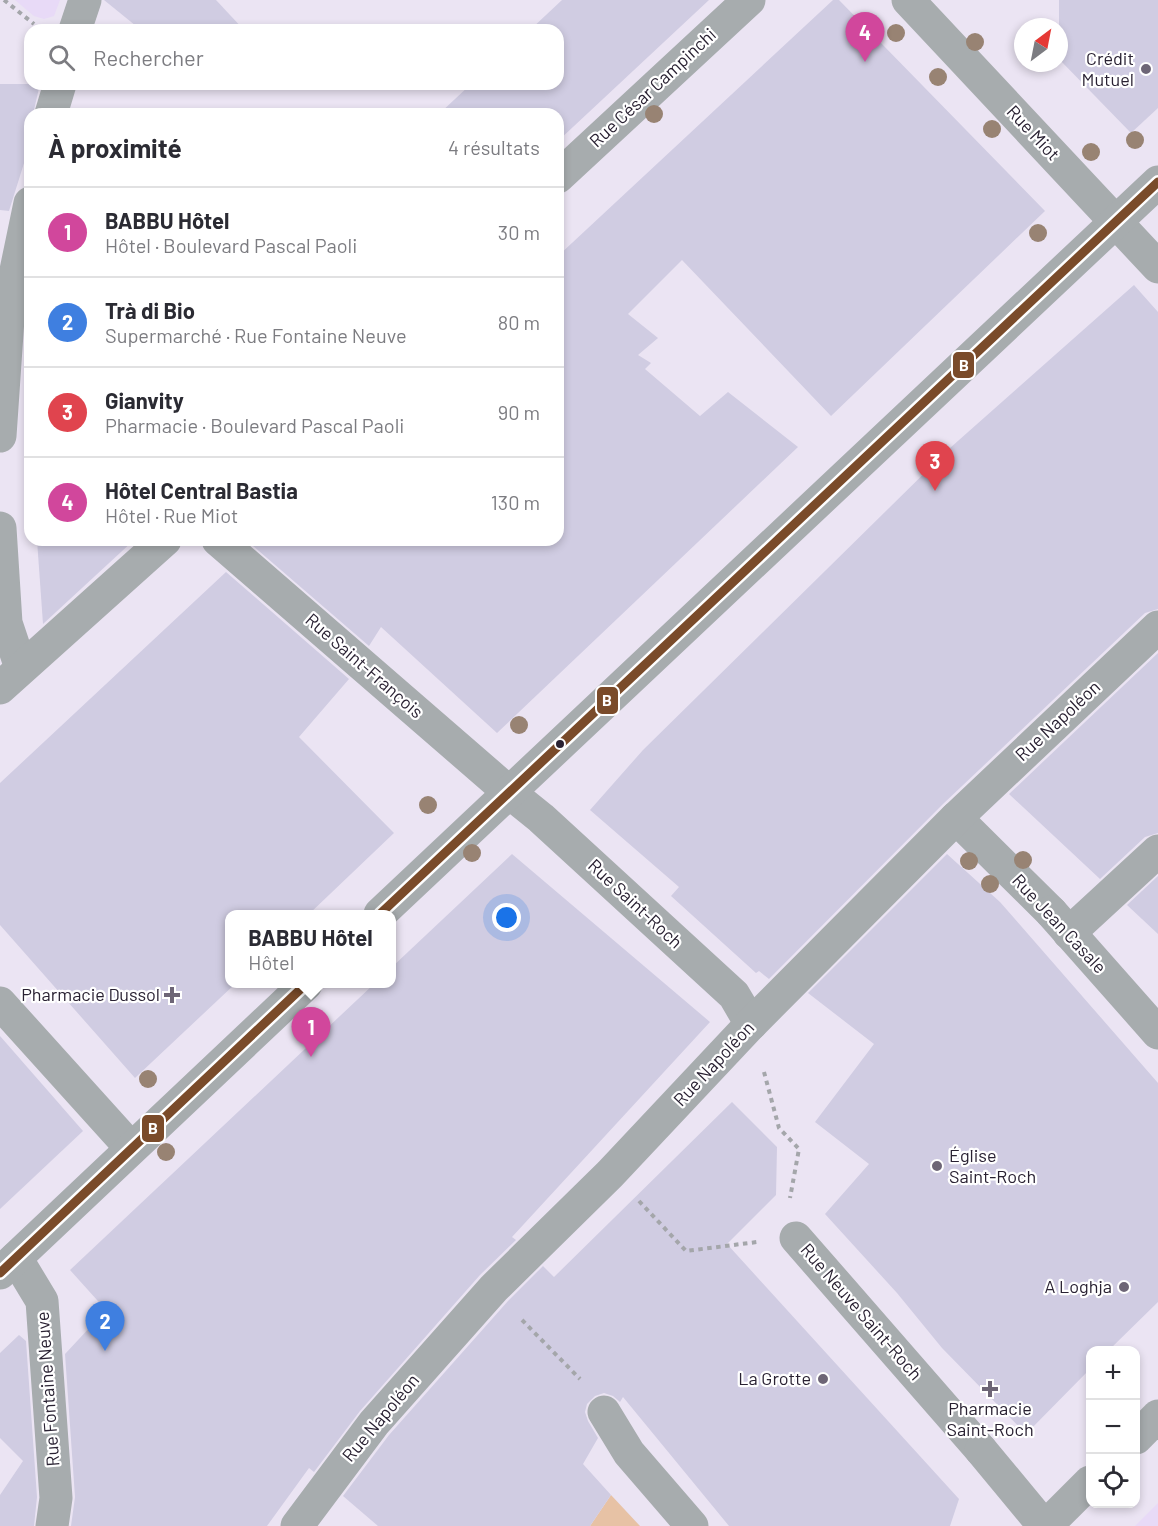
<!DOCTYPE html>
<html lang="fr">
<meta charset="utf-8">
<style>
body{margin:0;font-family:Barlow,sans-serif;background:#f2f2f3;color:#2b2b33}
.controls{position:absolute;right:18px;bottom:18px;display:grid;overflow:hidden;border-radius:12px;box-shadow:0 3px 9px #0003}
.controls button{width:54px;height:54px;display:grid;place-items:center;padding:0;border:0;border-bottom:2px solid #e1e1e2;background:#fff;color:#2b2b33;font:30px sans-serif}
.compass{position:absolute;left:1014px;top:18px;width:54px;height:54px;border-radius:50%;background:#fff;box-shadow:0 3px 9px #0003;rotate:32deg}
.you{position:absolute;left:507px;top:918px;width:21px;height:21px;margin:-15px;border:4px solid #fff;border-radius:50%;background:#1a73e8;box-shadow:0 0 0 9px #1a73e833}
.badge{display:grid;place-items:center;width:39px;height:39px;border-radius:50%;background:#7c3aed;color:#fff;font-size:20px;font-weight:700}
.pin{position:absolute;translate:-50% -50px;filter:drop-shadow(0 2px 3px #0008)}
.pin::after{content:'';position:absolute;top:32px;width:21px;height:18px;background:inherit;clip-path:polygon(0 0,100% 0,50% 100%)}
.popup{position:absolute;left:225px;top:910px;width:171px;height:78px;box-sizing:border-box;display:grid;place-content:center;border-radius:12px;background:#fff;filter:drop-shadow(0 2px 4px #0005);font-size:20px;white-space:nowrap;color:#7c7c81}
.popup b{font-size:22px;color:#2b2b33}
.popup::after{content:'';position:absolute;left:50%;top:100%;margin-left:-12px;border:12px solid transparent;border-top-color:#fff}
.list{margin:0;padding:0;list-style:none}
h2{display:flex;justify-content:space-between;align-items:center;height:78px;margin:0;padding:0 24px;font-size:26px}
h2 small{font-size:20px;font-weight:400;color:#7c7c81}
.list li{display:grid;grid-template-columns:39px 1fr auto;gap:18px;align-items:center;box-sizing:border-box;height:90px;padding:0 24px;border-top:2px solid #e1e1e2}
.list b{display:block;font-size:22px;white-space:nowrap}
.list p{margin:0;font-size:20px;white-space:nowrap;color:#7c7c81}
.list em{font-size:20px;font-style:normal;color:#7c7c81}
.icon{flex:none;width:33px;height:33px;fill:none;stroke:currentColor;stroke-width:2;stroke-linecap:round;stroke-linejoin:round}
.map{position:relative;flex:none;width:1158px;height:1526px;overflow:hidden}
.search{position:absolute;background:#fff;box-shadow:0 3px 9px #0003;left:24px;top:24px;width:540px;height:66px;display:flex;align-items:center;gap:15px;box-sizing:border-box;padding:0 21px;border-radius:18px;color:#7c7c81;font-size:22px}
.panel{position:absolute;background:#fff;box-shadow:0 3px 9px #0003;left:24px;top:108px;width:540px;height:438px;border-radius:18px}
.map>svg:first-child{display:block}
.built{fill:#e8daf7}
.green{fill:#e7c2a5}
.building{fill:#d0cce2}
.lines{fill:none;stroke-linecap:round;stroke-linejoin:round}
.path{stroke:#a4a6aa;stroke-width:4;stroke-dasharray:4.5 4.5;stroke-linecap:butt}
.pedestrian{stroke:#a7acae;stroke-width:33}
.minor{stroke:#a7acae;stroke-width:33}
.tertiary{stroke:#a7acae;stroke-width:33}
.bus-1-casing{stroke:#fff;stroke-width:14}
.bus-1{stroke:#7a4b2a;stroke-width:9}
.tree{fill:#988373}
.poi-dot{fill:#6d6576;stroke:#fff;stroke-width:2}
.bus-dot{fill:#292132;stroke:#fff;stroke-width:2}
.labels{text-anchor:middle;stroke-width:4.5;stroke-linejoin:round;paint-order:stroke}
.poi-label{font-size:18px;fill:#292132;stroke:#fff;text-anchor:end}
.street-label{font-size:18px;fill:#292132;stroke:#fff}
.line-badge{stroke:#fff;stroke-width:2}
.badge-label{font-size:16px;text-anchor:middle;font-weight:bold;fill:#fff}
</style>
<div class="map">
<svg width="1158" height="1526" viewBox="0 0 1158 1526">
<rect width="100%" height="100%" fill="#ebe4f3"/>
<!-- built -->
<g class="built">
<polygon points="15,0 60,0 54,16 44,19 34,16"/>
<polygon points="1158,1503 1158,1526 1135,1526"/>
</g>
<!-- green -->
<polygon class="green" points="611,1495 640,1526 590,1526"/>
<!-- building -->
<g class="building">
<polygon points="104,0 216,0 244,30 141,30"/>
<polygon points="562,0 709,0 558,141 558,114 439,114 471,84 558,84 558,30 530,30"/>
<polygon points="833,0 839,0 1045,211 831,416 682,260 628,314 658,338 638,355 651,363 645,369 700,416 728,392 798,447 497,733 381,627 369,646 253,546 259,540 558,540 558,256"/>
<polygon points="1059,0 1158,0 1158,108 1131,133 1059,59"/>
<polygon points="0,84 40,84 33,114 30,114 30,144 9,211 0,210"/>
<polygon points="1134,285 1158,312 1158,609 1145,613 943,804 769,979 759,971 756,973 671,896 679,887 590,810 643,750 950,448"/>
<polygon points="37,540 134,540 43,624"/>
<polygon points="226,572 349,679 299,737 394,833 308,915 230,915 230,984 235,984 135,1078 0,925 0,783"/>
<polygon points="1158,653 1158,833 1145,837 1100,879 1009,794"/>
<polygon points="512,854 710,1022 512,1237 516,1240 480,1275 360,1411 314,1472 309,1468 267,1526 71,1526 75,1497 65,1354 106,1310 70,1270 374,984 392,984 392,967"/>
<polygon points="947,854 1000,902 1158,1083 1158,1302 1109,1350 1090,1350 1090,1369 1026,1434 942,1348 897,1293 825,1214 869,1164 815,1122 874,1044 808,993"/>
<polygon points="1158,876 1158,934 1127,905"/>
<polygon points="0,1036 83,1131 0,1209"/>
<polygon points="732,1102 777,1147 776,1195 727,1244 959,1499 950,1526 729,1526 623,1397 620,1402 613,1396 604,1393 595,1396 587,1404 585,1412 588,1421 598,1438 583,1464 611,1495 590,1526 378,1526 343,1496 389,1435 508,1301 543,1266 554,1277"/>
<polygon points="19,1335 26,1341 37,1497 34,1526 0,1526 0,1495 23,1461 0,1438 0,1353"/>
</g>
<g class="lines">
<!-- path -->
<g class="path">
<polyline points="4,0 34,24"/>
<polyline points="764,1072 779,1128 799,1149 790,1198"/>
<polyline points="639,1201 686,1251 757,1242"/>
<polyline points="522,1320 580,1379"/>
</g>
<!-- pedestrian -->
<g class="pedestrian">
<polyline points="510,793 541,818 734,995 751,1024"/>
<polyline points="956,818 1051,912"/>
<polyline points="796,1238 981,1450"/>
<polyline points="604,1412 629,1453 692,1526"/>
<polyline points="297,1526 374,1423 494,1288 610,1174 751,1024 956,818 1158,627"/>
</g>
<!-- minor -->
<g class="minor">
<polyline points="908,0 1158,267"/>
<polyline points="75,30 85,0"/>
<polyline points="51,114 60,84"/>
<polyline points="0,436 9,304 30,203"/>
<polyline points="0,528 6,623 21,668"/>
<polyline points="218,540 510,793"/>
<polyline points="1051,912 1158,1033"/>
<polyline points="1069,933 1158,851"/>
<polyline points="0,1003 131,1148"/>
<polyline points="16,1258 42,1301 56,1498 52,1526"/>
<polyline points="1136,1438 1158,1416"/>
<polyline points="981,1450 1044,1526"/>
<polyline points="1046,1526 1090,1482"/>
</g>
<!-- tertiary -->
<g class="tertiary">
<polyline points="558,177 749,0"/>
<polyline points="0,688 165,540"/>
<polyline points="380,914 1158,182"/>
<polyline points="0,1273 306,984"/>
</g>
<!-- bus-1 casing -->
<g class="bus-1-casing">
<g id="bus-1">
<polyline points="380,914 1158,182"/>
<polyline points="0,1273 306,984"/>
</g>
</g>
<!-- bus-1 -->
<use href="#bus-1" class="bus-1"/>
</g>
<!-- trees -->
<g class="tree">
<circle cx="896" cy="33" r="9"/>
<circle cx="975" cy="42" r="9"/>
<circle cx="938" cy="77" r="9"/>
<circle cx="654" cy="114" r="9"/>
<circle cx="992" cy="129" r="9"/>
<circle cx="1135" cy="140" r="9"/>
<circle cx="1091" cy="152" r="9"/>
<circle cx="1038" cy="233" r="9"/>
<circle cx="519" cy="725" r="9"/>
<circle cx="428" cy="805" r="9"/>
<circle cx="472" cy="853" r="9"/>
<circle cx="1023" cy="860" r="9"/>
<circle cx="969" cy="861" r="9"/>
<circle cx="990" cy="884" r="9"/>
<circle cx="148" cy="1079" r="9"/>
<circle cx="166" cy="1152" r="9"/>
</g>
<!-- markers -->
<g class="poi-dot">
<circle cx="1146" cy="69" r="6"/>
<path d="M169 986h6v6h6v6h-6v6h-6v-6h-6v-6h6z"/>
<circle cx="937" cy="1166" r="6"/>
<circle cx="1124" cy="1287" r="6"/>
<circle cx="823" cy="1379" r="6"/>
<path d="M987 1380h6v6h6v6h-6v6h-6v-6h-6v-6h6z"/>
</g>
<circle class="bus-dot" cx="560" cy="744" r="5"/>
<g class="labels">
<!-- poi labels -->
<g class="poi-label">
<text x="1134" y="65">Crédit<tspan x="1134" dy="21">Mutuel</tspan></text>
<text x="160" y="1001">Pharmacie Dussol</text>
<text x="949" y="1162" text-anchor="start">Église<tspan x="949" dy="21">Saint-Roch</tspan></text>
<text x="1112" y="1293">A Loghja</text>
<text x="811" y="1385">La Grotte</text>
<text x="990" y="1415" text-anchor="middle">Pharmacie<tspan x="990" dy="21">Saint-Roch</tspan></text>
</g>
<!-- street labels -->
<g class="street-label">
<text transform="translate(653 88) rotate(-43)" y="6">Rue César Campinchi</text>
<text transform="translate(1033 133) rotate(47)" y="6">Rue Miot</text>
<text transform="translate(364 666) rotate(41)" y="6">Rue Saint-François</text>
<text transform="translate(1058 721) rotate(-43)" y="6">Rue Napoléon</text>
<text transform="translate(635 904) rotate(43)" y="6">Rue Saint-Roch</text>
<text transform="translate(1059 924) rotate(47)" y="6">Rue Jean Casale</text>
<text transform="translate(714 1064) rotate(-47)" y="6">Rue Napoléon</text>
<text transform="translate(861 1312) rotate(49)" y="6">Rue Neuve Saint-Roch</text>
<text transform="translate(48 1389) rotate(-94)" y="6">Rue Fontaine Neuve</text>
<text transform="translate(381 1418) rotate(-50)" y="6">Rue Napoléon</text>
</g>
</g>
<g class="line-badge">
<rect x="952" y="351" width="23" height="28" rx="6" fill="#7a4b2a"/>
<rect x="596" y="686" width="23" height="29" rx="6" fill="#7a4b2a"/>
<rect x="141" y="1114" width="24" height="29" rx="6" fill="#7a4b2a"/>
</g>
<g class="badge-label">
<text x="964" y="371">B</text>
<text x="607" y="706">B</text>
<text x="153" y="1134">B</text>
</g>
</svg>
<div class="controls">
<button>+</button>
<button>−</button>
<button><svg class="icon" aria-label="locate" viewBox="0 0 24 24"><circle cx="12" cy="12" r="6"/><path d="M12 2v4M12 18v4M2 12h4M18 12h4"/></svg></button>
</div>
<svg class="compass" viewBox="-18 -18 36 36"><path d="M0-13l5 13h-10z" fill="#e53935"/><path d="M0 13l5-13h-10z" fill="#7c7c81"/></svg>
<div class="you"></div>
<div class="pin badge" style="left:311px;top:1057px;background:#d1479c">1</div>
<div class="popup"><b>BABBU Hôtel</b>Hôtel</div>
<div class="pin badge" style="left:105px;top:1351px;background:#3f7fe0">2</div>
<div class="pin badge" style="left:935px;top:491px;background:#e0444e">3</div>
<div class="pin badge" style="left:865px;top:62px;background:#d1479c">4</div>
<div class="search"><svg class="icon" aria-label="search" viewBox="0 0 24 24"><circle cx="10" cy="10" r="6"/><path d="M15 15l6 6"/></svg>Rechercher</div>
<section class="panel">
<h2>À proximité<small>4 résultats</small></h2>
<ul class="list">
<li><span class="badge" style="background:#d1479c">1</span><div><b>BABBU Hôtel</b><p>Hôtel · Boulevard Pascal Paoli</p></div><em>30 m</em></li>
<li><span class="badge" style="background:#3f7fe0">2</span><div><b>Trà di Bio</b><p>Supermarché · Rue Fontaine Neuve</p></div><em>80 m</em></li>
<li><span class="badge" style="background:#e0444e">3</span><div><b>Gianvity</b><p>Pharmacie · Boulevard Pascal Paoli</p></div><em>90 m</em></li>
<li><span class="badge" style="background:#d1479c">4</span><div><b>Hôtel Central Bastia</b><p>Hôtel · Rue Miot</p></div><em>130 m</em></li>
</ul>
</section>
</div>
